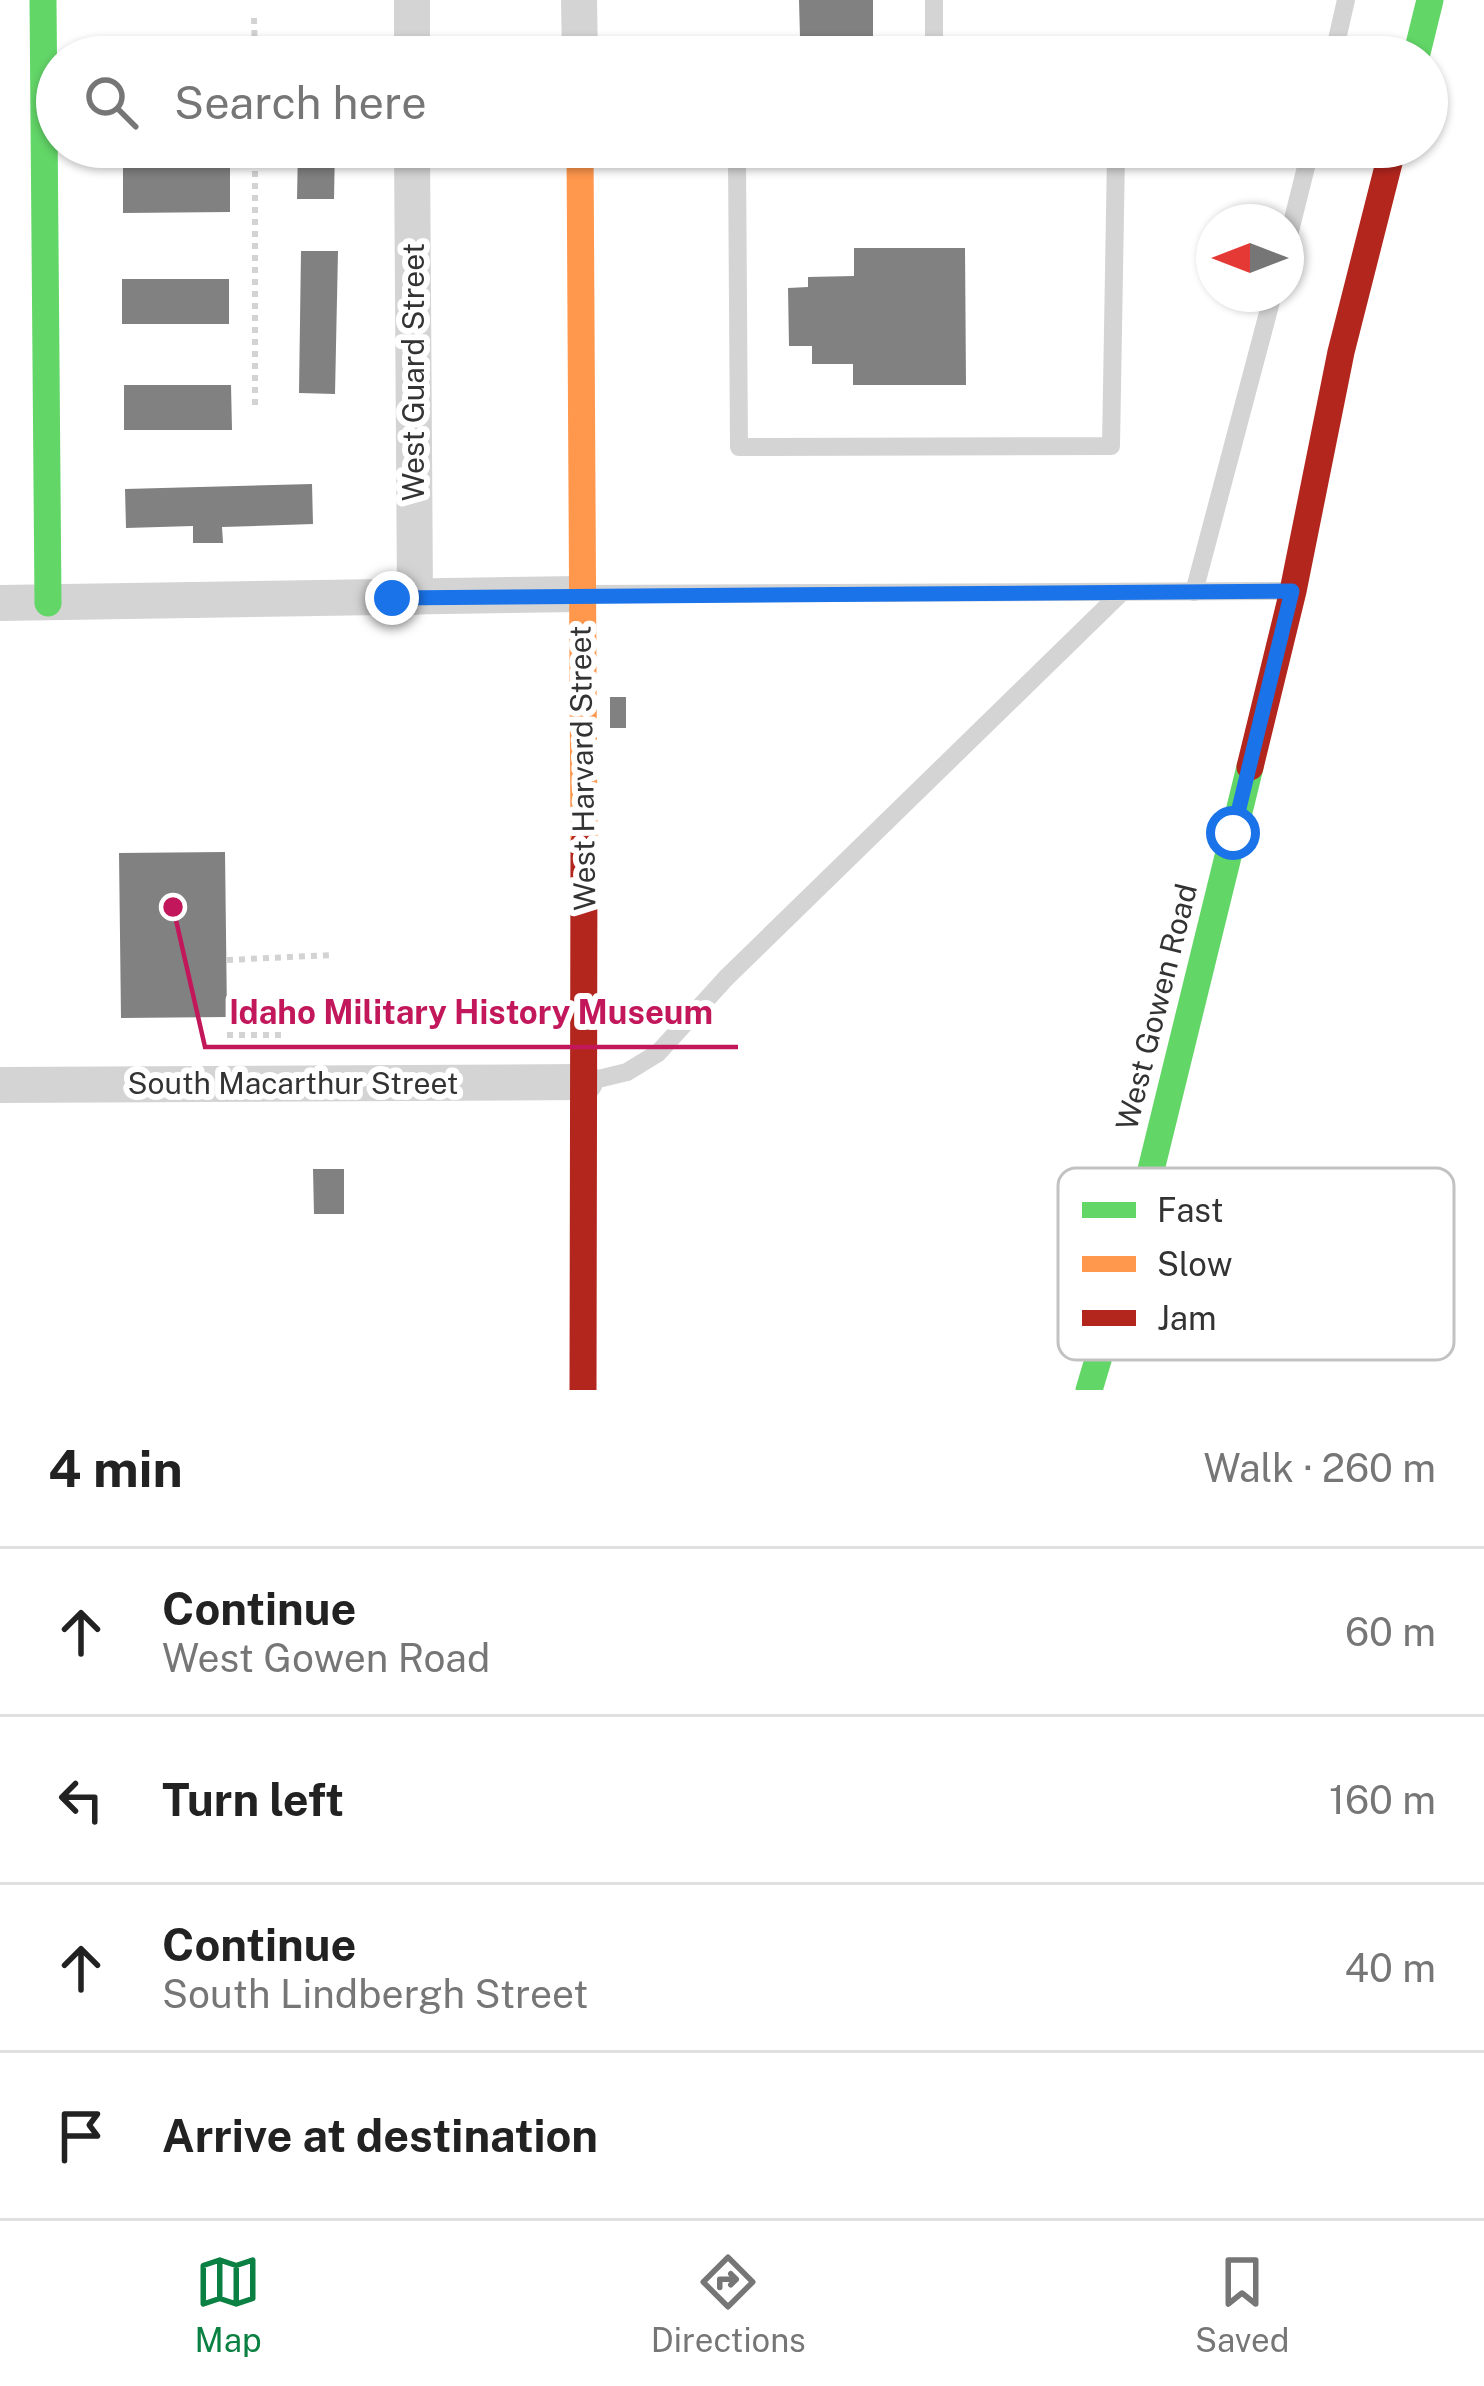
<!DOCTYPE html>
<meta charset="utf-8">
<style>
body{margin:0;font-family:"Public Sans",sans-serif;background:#f2f2f2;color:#222}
.compass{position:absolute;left:1196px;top:204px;width:108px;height:108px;border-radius:50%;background:#fff;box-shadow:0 3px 9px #0004;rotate:270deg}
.stop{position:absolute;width:36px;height:36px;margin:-27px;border:9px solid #1a73e8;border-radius:50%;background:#fff}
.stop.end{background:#1a73e8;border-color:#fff;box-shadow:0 3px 12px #0008}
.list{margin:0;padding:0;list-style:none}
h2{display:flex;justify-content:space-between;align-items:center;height:156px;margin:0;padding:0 48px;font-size:51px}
h2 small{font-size:39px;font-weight:400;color:#767676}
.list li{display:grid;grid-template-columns:78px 1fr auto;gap:36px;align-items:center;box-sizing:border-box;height:168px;padding:0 48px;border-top:3px solid #e0e0e0}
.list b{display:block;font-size:45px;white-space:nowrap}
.list p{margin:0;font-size:39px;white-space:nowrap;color:#767676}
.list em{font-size:39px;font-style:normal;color:#767676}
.icon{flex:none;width:66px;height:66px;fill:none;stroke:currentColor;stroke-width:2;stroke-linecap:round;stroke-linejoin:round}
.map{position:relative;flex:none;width:1484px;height:1390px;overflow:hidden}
.search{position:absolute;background:#fff;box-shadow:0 3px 9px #0004;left:36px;right:36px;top:36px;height:132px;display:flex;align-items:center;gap:30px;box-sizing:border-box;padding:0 42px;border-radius:66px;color:#767676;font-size:45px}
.sheet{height:828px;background:#fff}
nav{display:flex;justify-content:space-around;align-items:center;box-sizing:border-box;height:168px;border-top:3px solid #e0e0e0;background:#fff;font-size:33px;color:#767676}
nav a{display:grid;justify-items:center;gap:6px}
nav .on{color:#0b8043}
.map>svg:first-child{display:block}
.building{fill:#818181}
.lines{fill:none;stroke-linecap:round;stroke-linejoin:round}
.path{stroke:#d3d3d3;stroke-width:6;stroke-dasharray:6 6;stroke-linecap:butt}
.lane{stroke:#d4d4d4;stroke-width:18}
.street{stroke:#d4d4d4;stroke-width:36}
.fast{stroke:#63d668;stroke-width:27}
.slow{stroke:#ff974d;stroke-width:27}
.jam{stroke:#b3261e;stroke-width:27}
.route{stroke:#1a73e8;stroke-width:15}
.labels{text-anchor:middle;stroke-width:12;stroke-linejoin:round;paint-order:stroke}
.street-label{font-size:30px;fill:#333;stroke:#fff}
.key{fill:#fff;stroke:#c2c2c2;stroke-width:3}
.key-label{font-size:33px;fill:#333}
.leader{fill:none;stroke:#c2185b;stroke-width:4.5}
.callout-dot{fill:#c2185b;stroke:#fff;stroke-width:4.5}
.callout-label{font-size:33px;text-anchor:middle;font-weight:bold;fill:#c2185b;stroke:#fff;stroke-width:12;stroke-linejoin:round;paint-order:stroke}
</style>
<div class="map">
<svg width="1484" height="1390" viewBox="0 0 1484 1390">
<rect width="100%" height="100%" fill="#fff"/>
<!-- building -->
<g class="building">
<polygon points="799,0 873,0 873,37 800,37"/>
<polygon points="298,147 335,147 334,199 297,199"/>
<polygon points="123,168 230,168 230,212 123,213"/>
<polygon points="854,248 965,248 966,385 853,385 853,364 812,364 812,346 789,346 788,288 808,287 808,277 854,276"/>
<polygon points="301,251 338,251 335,394 299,393"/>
<rect x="122" y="279" width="107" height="45"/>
<polygon points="124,385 231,385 232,430 124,430"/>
<polygon points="312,484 313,524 222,527 223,543 193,543 193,526 126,528 125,489"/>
<rect x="610" y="697" width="16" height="31"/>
<polygon points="225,852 227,1017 121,1018 119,853"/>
<polygon points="313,1169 344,1169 344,1214 314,1214"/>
</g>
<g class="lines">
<!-- path -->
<g class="path">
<polyline points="254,18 255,57"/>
<polyline points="255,147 255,408"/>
<polyline points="227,960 332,955"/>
<polyline points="227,1035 287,1035"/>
</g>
<!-- lane -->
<g class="lane">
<polyline points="934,57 934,0"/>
<polyline points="1333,57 1346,0"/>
<polyline points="697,147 737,159"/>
<polygon points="1116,155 1111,446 739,447 737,159"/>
<polyline points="1286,247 1311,147"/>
<polyline points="1194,592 1273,294"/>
<polyline points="585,594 1289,591"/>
<polyline points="590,1081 627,1072 658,1053 726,978 1122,592"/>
</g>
<!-- street -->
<g class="street">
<polyline points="412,0 412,57"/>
<polyline points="579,0 580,57"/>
<polyline points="412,147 415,597"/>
<polyline points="0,603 580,594"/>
<polyline points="0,1085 585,1082"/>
</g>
<!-- fast -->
<g class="fast">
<polyline points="43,0 48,603"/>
<polyline points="1416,57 1430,0"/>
<polyline points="1089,1390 1133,1243 1250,767"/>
</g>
<!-- slow -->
<polyline class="slow" points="580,147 584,843"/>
<!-- jam -->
<g class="jam">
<polyline points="1250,767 1293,591 1341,352 1393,147"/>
<polyline points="583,1390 584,843"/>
</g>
</g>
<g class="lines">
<!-- route -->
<polyline class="route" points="392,598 1292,591 1233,833"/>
</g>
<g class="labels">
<!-- street labels -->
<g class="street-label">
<text transform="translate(414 372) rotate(-90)" y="10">West Guard Street</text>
<text transform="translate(583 768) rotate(-91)" y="10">West Harvard Street</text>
<text transform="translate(1157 1007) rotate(-76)" y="10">West Gowen Road</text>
<text x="293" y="1094">South Macarthur Street</text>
</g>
</g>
<!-- legend -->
<rect x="1058" y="1168" width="396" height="192" rx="18" class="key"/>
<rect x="1082" y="1202" width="54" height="16" fill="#63d668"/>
<rect x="1082" y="1256" width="54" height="16" fill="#ff974d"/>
<rect x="1082" y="1310" width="54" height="16" fill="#b3261e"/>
<g class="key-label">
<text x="1157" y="1222">Fast</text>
<text x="1157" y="1276">Slow</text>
<text x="1157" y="1330">Jam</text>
</g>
<!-- callouts -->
<path class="leader" d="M173 907L205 1047H738"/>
<circle class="callout-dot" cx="173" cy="907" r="12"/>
<g class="callout-label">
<text x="471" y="1024">Idaho Military History Museum</text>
</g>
</svg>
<svg class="compass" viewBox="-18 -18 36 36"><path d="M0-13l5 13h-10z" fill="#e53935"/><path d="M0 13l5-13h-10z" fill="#767676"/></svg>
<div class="stop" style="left:1233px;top:833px"></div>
<div class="stop end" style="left:392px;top:598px"></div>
<div class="search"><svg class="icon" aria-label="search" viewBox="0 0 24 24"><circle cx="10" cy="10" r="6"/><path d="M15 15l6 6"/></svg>Search here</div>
</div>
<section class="sheet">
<h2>4 min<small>Walk · 260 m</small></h2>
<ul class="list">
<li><svg class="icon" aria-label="ahead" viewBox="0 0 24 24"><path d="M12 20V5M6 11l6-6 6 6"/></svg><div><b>Continue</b><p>West Gowen Road</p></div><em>60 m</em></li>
<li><svg class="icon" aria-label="left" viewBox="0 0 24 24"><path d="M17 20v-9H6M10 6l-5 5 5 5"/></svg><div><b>Turn left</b></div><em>160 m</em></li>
<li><svg class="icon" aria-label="ahead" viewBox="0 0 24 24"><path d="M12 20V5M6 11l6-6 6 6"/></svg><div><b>Continue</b><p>South Lindbergh Street</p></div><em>40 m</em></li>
<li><svg class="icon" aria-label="arrive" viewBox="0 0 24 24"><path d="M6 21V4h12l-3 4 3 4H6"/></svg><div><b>Arrive at destination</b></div></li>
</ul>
</section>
<nav>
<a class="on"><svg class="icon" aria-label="map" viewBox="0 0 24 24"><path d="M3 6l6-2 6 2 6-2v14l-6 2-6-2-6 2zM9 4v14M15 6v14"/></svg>Map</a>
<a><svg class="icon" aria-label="directions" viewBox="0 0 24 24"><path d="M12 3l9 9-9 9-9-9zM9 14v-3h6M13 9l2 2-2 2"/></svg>Directions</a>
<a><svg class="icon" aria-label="saved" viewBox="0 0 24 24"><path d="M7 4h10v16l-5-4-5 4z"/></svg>Saved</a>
</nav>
